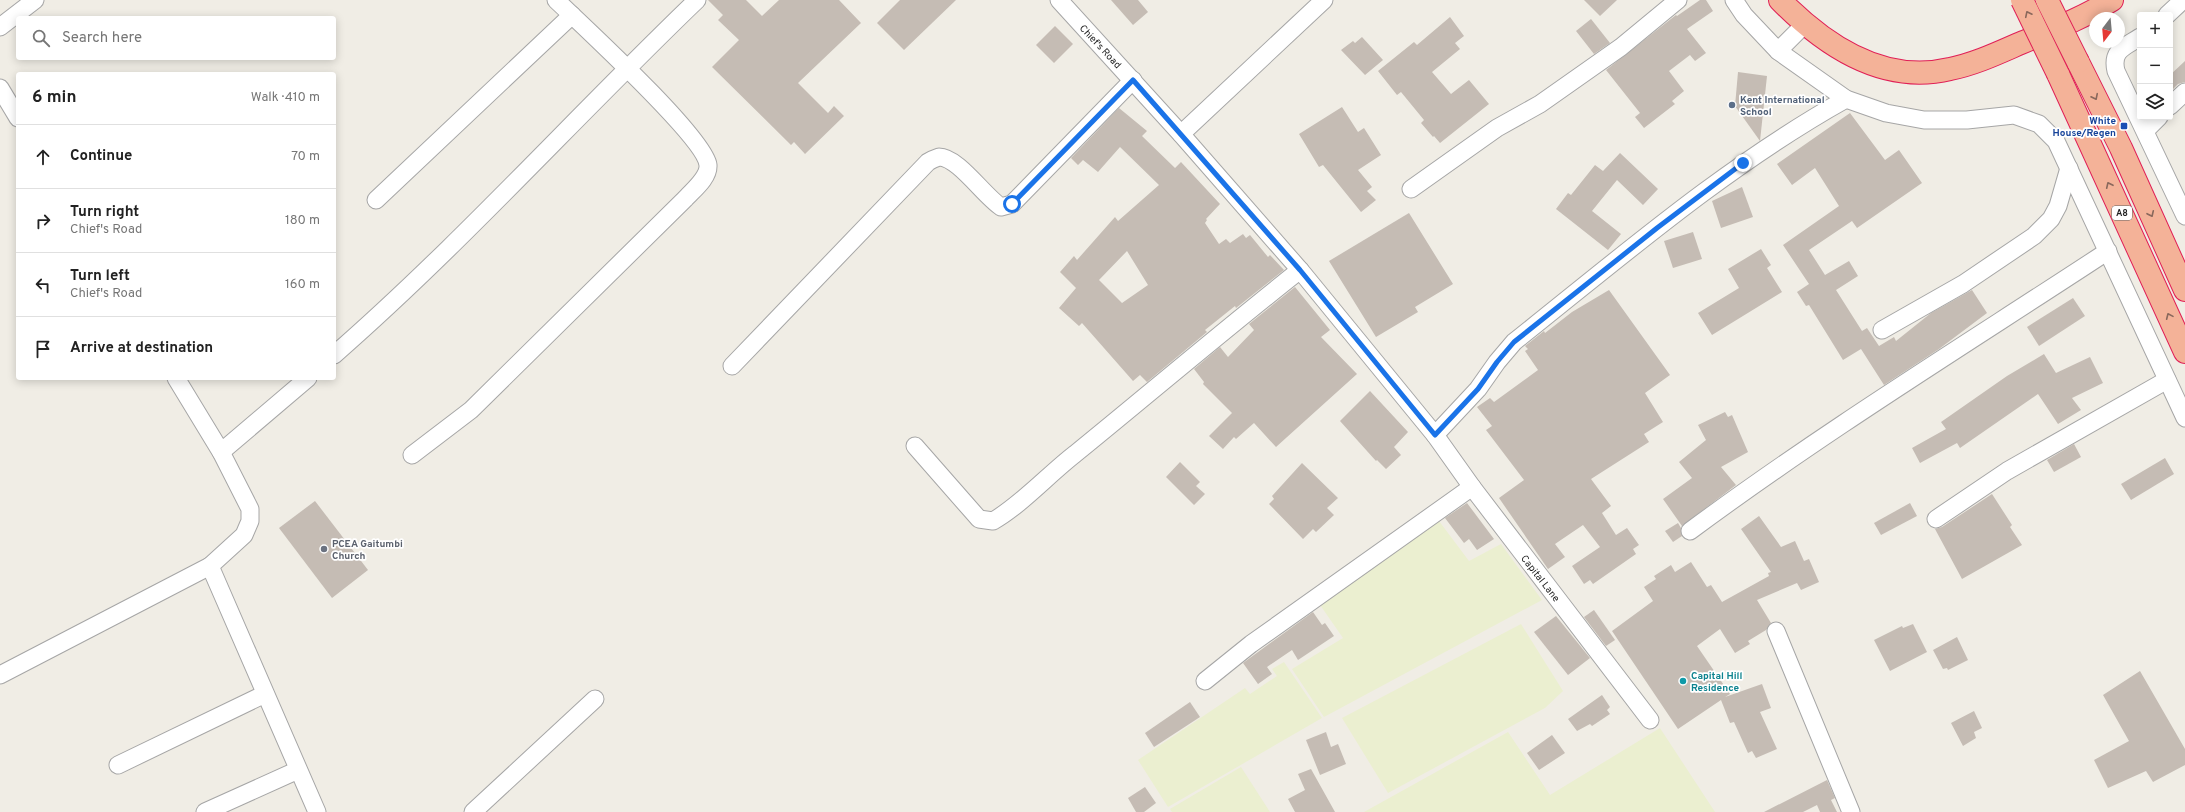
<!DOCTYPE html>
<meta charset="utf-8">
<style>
body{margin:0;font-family:Overpass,sans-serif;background:#f2f2f2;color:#222}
.controls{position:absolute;right:12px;top:12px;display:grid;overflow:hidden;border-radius:4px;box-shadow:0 2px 10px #0003}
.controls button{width:36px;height:36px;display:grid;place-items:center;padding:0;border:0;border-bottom:1px solid #e0e0e0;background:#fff;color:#222;font:20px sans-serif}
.compass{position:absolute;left:2089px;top:12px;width:36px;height:36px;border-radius:50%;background:#fff;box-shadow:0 2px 10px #0003;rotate:196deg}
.stop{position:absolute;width:12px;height:12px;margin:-9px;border:3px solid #1a73e8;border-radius:50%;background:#fff}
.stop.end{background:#1a73e8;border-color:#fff;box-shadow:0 1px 4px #0008}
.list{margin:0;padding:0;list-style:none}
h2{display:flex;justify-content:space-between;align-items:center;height:52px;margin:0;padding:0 16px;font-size:17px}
h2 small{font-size:13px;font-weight:400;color:#767676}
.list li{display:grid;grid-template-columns:26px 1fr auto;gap:12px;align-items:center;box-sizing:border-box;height:64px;padding:0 16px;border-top:1px solid #e0e0e0}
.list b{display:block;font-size:15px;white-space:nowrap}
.list p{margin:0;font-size:13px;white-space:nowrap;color:#767676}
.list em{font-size:13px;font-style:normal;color:#767676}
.icon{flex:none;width:22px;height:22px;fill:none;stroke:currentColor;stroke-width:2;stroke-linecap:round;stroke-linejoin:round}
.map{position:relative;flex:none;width:2185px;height:812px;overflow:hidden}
.search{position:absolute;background:#fff;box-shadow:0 2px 10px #0003;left:16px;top:16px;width:320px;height:44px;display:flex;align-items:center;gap:10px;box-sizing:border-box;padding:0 14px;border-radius:4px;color:#767676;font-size:15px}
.panel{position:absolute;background:#fff;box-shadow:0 2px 10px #0003;left:16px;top:72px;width:320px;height:308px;border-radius:4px}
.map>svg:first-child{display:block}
.farmland{fill:#ebefd0}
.building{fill:#c5bcb4;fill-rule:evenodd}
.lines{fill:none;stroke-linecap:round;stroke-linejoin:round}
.minor-casing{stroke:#a6a6a6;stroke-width:19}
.trunk-casing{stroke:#e01f56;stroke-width:24}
.minor{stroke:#fff;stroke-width:17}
.trunk{stroke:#f4b298;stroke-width:22}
.trunk-bridge-casing{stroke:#e01f56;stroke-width:24;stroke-linecap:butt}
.trunk-bridge{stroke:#f4b298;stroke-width:22}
.oneway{stroke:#8a685c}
.route{stroke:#1a73e8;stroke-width:5}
.service-dot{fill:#5c6f8a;stroke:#fff;stroke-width:1.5}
.transit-dot{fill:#1a4fb4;stroke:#fff;stroke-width:1.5}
.worship-dot{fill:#6b7280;stroke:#fff;stroke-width:1.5}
.culture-dot{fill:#0f9aa8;stroke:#fff;stroke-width:1.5}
.labels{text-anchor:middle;stroke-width:3.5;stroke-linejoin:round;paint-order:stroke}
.shield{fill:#fff;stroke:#626262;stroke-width:1}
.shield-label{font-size:9px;font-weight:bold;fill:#1f1f1f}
.street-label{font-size:10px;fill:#1f1f1f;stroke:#fff}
.service-label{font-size:10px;font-weight:bold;fill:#4e5e75;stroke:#fff;text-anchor:start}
.transit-label{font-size:10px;font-weight:bold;fill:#164399;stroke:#fff;text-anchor:end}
.worship-label{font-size:10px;font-weight:bold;fill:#5b616d;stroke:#fff;text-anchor:start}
.culture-label{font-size:10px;font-weight:bold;fill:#0d838f;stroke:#fff;text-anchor:start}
</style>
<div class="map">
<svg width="2185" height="812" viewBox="0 0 2185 812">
<rect width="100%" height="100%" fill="#f0ede5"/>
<!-- farmland -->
<g class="farmland">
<polygon points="1439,521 1469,561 1501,544 1542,600 1324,717 1292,669 1343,638 1318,602"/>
<polygon points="1521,624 1563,691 1545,708 1388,793 1342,718"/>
<polygon points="1284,662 1322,718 1168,807 1138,760 1245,688 1250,694 1277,676 1272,669"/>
<polygon points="1660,728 1715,812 1364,812 1508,732 1550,795"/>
<polygon points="1241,767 1270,812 1172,812 1170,809"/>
</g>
<!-- building -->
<g class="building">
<polygon points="708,0 746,0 762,16 779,0 839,0 861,23 798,83 828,113 834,106 844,116 805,154 794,142 791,145 712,67 739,40 718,20 723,15"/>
<polygon points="900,0 956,0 904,50 877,23"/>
<polygon points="1111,0 1138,0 1148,12 1133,25"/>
<polygon points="1584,0 1617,0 1600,16"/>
<polygon points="1700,0 1706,0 1713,11 1687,29 1706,53 1695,61 1690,55 1669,71 1684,91 1672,101 1675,104 1644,128 1635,117 1640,113 1606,70 1676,15 1677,16"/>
<polygon points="1450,17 1464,36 1455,43 1460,49 1432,72 1451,94 1469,80 1489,104 1440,143 1434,136 1433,137 1421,123 1424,120 1401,92 1397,95 1378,71 1414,42 1417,45"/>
<polygon points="1591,19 1610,43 1594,54 1576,31"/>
<polygon points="1055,26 1073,44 1054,63 1036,45"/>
<polygon points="1362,37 1383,60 1365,75 1341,50 1353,41 1355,43"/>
<polygon points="2185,61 2185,82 2178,84 2170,92 2170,75"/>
<polygon points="1738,72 1767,76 1760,141 1735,106"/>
<polygon points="1342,107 1358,132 1364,128 1381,155 1358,170 1372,187 1367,191 1376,200 1361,212 1323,165 1319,167 1299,134"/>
<path d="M1119,108L1147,131L1142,136L1175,168L1181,162L1220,204L1206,219L1207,220L1205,223L1219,244L1226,239L1230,243L1243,234L1246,238L1250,235L1268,257L1270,255L1284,270L1236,308L1235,306L1205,330L1207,332L1147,382L1140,375L1133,381L1082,323L1079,326L1059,308L1076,288L1060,272L1074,256L1077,260L1115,217L1118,221L1159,185L1120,147L1098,172L1083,160L1078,165L1071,158ZM1127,251L1148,285L1122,303L1099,280Z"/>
<polygon points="1850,113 1885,160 1899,150 1922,183 1857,228 1852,221 1809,250 1825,275 1849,261 1858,276 1836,290 1862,331 1867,328 1879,346 1894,337 1896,341 1931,313 1972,290 1987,313 1939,349 1884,385 1861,349 1843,360 1809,305 1806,306 1797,292 1809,284 1783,245 1839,206 1815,168 1792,185 1777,164"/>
<polygon points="1620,153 1658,189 1643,205 1617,180 1592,211 1621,234 1608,250 1556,209 1568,193 1571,195 1595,165 1603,171"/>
<polygon points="1742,187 1753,217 1721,228 1712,201"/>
<polygon points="1409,213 1453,284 1415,307 1418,312 1376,337 1329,261"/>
<polygon points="1693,232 1702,259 1673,268 1664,241"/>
<polygon points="1761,249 1771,265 1767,268 1782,292 1712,335 1698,313 1739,288 1728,269"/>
<polygon points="1295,287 1330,330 1321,337 1357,374 1276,447 1254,423 1236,439 1234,437 1223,449 1209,436 1232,413 1203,384 1204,382 1194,369 1220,347 1228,357 1254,330 1249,324"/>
<polygon points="1609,290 1670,375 1645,393 1663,422 1644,434 1649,442 1591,479 1611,506 1602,513 1616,535 1627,528 1639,545 1633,549 1636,554 1593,584 1590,580 1584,584 1572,566 1600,547 1583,525 1555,544 1565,557 1548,569 1499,498 1524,480 1486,430 1492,426 1477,407 1490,398 1494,402 1538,370 1525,351 1528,349 1525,346 1544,331 1545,333 1572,312"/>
<polygon points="2073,298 2085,316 2039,346 2027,327"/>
<polygon points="2044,354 2056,373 2090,357 2103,383 2072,398 2081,410 2058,424 2038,394 1960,448 1957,443 1920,463 1912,448 1946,429 1941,422 2007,376"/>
<polygon points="1370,391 1408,432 1394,447 1401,455 1386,469 1377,460 1376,461 1340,421"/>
<polygon points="1725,412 1728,417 1732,415 1748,452 1721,467 1736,485 1682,526 1663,499 1692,478 1679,462 1706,440 1698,425"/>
<polygon points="2074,444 2081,457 2054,472 2047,460"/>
<polygon points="2165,458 2174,474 2131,500 2121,484"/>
<polygon points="1180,462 1200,482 1196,486 1205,494 1194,505 1166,477"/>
<polygon points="1302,463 1338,498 1327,508 1334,515 1316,532 1313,529 1303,539 1269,504 1274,499 1272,496"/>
<polygon points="1992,494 2012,525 2010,527 2022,545 1962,579 1935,529 1942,527"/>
<polygon points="315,501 368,570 332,598 279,528"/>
<polygon points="1467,503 1494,539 1477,550 1469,539 1464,543 1445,518"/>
<polygon points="1910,503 1917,516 1881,535 1874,523"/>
<polygon points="1759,516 1781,547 1795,541 1804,561 1809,559 1819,582 1801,590 1797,583 1757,600 1771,623 1766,630 1748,641 1750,644 1735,653 1720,629 1697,646 1730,694 1725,697 1762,684 1771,708 1760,712 1777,749 1756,758 1752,751 1748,753 1734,722 1730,723 1721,700 1678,729 1612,631 1653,601 1644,587 1656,579 1654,576 1671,565 1675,572 1691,562 1707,587 1711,585 1722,602 1769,576 1768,573 1771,572 1741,529"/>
<polygon points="1678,523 1681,528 1682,536 1673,542 1665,531"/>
<polygon points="1594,610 1615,640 1606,646 1584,617"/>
<polygon points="1313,612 1322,625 1325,623 1334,636 1298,660 1292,650 1267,667 1272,674 1258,684 1243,663"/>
<polygon points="1556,616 1590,658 1568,675 1534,632"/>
<polygon points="1913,624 1927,652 1890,671 1874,640 1902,626 1903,628"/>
<polygon points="1957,637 1968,660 1948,670 1947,668 1943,669 1933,650"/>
<polygon points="2140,671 2185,749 2185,765 2153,782 2146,771 2108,788 2094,760 2129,741 2103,695"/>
<polygon points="1602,695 1610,707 1607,710 1610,714 1592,726 1590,724 1577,731 1568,719"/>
<polygon points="1190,702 1200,717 1154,747 1145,733"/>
<polygon points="1974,711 1982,728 1974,732 1976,738 1963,746 1951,723"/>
<polygon points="1326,732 1331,747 1338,744 1346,764 1320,775 1306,740"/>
<polygon points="1552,735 1565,753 1539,770 1527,753"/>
<polygon points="1311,769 1335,812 1295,812 1288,799 1305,790 1298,774"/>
<polygon points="1827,780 1835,798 1831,800 1837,812 1820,812 1817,805 1803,812 1764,812"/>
<polygon points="1145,787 1156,803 1144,812 1136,812 1128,798"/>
</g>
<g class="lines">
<!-- minor casing -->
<g class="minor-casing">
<g id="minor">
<path d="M1059,0L1181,134L1300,270L1435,435L1478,389L1497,362L1514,342C1621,257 1726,166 1846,99"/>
<polyline points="1734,0 1744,15 1778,51 1846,99 1886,113 1924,120 1967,120 2014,115 2039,124 2056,141 2185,418"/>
<polyline points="2167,15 2183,0"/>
<polyline points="0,27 35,0"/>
<path d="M2140,37C2125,47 2111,50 2116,71L2185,216"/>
<polyline points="1778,51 1804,25"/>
<polyline points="0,88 18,118"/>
<polyline points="2170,106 2185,92"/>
<polyline points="2146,130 2159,117"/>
<polyline points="1181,134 1324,0"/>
<polyline points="1411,189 1497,128 1540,104 1621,47 1678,0"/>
<polyline points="376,200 572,15"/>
<polyline points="1882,330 1963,284 2034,236 2051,219 2058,206 2069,168"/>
<path d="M334,355C461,244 575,117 697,0"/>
<path d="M732,366L928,162C931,160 936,158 939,157C958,157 984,196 1001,207L1012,204L1133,80"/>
<polyline points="176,378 221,452 250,509 250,521 244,535 210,566 317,812"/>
<polyline points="1435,435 1472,487 1650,720"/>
<path d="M915,446L972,511L979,519L993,521C1021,505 1049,474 1075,454C1150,393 1224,330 1300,270"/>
<polyline points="221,452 308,378"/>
<path d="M412,455L471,410L685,199C693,190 709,178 708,165C705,138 581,24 556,0"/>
<polyline points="1936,519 2007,471 2167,380"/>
<path d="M1690,531C1825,431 1968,343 2108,251"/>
<polyline points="1776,631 1851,812"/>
<polyline points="0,675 210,566"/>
<polyline points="1205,681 1251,644 1472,487"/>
<polyline points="118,765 265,694"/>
<polyline points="205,812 298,770"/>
<polyline points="473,812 595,699"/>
</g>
</g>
<!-- trunk casing -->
<g class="trunk-casing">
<g id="trunk">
<path d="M1780,0C1824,45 1883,85 1950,69C1975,64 1998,53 2021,43C2052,30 2083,18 2112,0"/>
<polyline points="2078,62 2121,148 2185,290"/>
<polyline points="2058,74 2185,352"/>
</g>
</g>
<!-- minor -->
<use href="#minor" class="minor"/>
<!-- trunk -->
<use href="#trunk" class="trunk"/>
<!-- trunk-bridge casing -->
<g class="trunk-bridge-casing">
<g id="trunk-bridge">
<polyline points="2022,0 2058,74"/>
<polyline points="2047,0 2078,62"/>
</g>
</g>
<!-- trunk-bridge -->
<use href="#trunk-bridge" class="trunk-bridge"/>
</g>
<!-- one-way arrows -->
<defs><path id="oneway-chevron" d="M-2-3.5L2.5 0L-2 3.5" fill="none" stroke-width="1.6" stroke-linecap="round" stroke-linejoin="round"/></defs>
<g class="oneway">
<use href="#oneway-chevron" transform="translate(2028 14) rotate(-116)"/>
<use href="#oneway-chevron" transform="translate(2095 97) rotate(64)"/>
<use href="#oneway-chevron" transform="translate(2109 185) rotate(-115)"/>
<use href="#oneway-chevron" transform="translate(2151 214) rotate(65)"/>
<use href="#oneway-chevron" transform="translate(2169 316) rotate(-114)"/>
</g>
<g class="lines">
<!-- route -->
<polyline class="route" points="1012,204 1133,80 1300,270 1435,435 1478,389 1497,362 1514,342 1657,228 1743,163"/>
</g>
<!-- markers -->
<circle class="service-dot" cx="1732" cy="105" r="4"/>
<rect class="transit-dot" x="2120" y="122" width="8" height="8" rx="2"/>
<circle class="worship-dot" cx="324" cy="549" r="4"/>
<circle class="culture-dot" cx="1683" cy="681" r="4"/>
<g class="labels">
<!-- shield labels -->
<rect class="shield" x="2112" y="206" width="20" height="14" rx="3"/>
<g class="shield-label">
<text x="2122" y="216">A8</text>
</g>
<!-- street labels -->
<g class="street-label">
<text transform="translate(1101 46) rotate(47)" y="4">Chief's Road</text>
<text transform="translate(1541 578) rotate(52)" y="4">Capital Lane</text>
</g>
<!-- service labels -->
<g class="service-label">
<text x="1740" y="103">Kent International<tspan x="1740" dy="12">School</tspan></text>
</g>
<!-- transit labels -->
<g class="transit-label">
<text x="2116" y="124">White<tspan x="2116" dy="12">House/Regen</tspan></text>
</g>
<!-- worship labels -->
<g class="worship-label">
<text x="332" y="547">PCEA Gaitumbi<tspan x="332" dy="12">Church</tspan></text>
</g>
<!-- culture labels -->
<g class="culture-label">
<text x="1691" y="679">Capital Hill<tspan x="1691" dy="12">Residence</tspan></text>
</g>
</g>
</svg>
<div class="controls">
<button>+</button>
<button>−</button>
<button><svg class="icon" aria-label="layers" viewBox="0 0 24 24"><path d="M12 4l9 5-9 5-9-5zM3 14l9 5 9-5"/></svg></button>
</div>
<svg class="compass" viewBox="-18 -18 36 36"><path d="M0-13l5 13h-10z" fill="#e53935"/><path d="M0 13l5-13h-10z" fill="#767676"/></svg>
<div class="stop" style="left:1012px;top:204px"></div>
<div class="stop end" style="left:1743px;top:163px"></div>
<div class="search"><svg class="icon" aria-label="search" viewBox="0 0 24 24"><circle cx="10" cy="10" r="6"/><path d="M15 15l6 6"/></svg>Search here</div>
<section class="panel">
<h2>6 min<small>Walk · 410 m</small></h2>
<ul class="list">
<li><svg class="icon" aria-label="ahead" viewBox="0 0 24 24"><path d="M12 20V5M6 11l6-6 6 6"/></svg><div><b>Continue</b></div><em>70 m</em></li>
<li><svg class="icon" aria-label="right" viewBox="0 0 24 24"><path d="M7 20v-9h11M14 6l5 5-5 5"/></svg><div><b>Turn right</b><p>Chief's Road</p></div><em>180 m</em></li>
<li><svg class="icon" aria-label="left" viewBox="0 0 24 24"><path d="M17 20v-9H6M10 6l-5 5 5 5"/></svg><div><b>Turn left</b><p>Chief's Road</p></div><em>160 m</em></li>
<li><svg class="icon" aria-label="arrive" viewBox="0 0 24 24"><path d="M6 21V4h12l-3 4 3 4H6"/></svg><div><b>Arrive at destination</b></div></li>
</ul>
</section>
</div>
